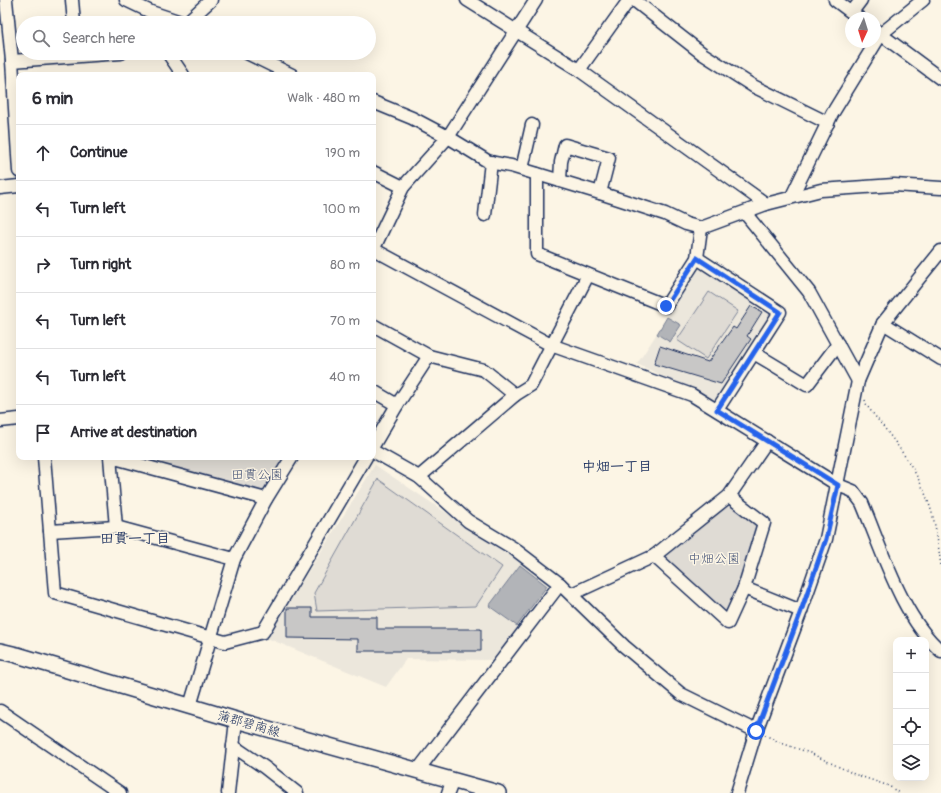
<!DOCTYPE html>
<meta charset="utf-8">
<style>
body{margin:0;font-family:Pangolin,"Klee One",sans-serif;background:#f7f7f7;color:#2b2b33}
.controls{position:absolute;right:12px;bottom:12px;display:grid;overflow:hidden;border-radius:8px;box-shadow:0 4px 16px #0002}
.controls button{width:36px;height:36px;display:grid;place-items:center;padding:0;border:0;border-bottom:1px solid #e1e1e2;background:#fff;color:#2b2b33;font:20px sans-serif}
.compass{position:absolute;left:845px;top:12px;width:36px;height:36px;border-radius:50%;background:#fff;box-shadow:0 4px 16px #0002;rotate:184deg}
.stop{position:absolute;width:12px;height:12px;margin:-9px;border:3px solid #2563eb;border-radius:50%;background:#fff}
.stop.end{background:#2563eb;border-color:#fff;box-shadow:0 1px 4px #0008}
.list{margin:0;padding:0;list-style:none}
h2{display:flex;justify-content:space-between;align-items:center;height:52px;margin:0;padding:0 16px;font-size:17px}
h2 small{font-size:13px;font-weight:400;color:#7c7c81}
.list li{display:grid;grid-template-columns:26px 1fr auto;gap:12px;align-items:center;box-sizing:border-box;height:56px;padding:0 16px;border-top:1px solid #e1e1e2}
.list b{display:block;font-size:15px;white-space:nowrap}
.list em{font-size:13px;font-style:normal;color:#7c7c81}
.icon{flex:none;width:22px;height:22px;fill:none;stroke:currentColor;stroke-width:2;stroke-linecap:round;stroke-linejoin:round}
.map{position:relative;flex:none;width:941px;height:793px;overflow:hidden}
.search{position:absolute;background:#fff;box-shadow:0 4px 16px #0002;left:16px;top:16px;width:360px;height:44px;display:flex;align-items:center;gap:10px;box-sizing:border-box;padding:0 14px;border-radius:22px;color:#7c7c81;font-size:15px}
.panel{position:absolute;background:#fff;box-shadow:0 4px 16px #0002;left:16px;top:72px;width:360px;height:388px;border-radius:8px}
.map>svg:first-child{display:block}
.built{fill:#ece7dc}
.green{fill:#dfdbd4;stroke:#7d8599}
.water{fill:#b2b4b8;stroke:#767f94}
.building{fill:#c8c7c6;stroke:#1b2f5e}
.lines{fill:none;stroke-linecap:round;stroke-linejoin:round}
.minor-casing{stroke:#1b2f5e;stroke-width:15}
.major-casing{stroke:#1b2f5e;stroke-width:18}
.path{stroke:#1b2f5e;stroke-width:1.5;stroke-dasharray:1 3;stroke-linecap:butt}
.minor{stroke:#fcf5e5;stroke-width:12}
.major{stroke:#fcf5e5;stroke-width:15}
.route{stroke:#2563eb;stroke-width:5}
.labels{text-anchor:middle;stroke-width:3;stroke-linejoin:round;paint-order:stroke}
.park-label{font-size:13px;fill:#425176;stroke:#fcf5e5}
.street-label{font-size:13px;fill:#1b2f5e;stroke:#fcf5e5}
.neighbourhood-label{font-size:14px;font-weight:bold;fill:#1b2f5e;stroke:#fcf5e5}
</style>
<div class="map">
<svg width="941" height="793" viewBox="0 0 941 793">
<rect width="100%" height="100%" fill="#fcf5e5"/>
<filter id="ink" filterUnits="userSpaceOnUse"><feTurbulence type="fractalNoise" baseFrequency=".025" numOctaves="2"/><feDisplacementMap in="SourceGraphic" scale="8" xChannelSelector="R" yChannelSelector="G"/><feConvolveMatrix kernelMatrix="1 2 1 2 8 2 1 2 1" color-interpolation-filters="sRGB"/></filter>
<g filter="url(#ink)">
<!-- built -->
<g class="built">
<polygon points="701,266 772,314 714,403 697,392 637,364"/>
<polygon points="375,465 554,585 492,660 406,659 386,687 267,638"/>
</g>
<!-- green -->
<g class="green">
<polygon points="709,292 738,311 706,359 677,340"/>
<polygon points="129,457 288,457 267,490 261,492"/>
<polygon points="378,479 502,567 476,606 317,611 314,593"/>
<polygon points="729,502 759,525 740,586 727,616 662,557"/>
</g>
<!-- water -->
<g class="water">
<polygon points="667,317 681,325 670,342 657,334"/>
<polygon points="520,565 547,586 517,626 489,606"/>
</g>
<!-- building -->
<g class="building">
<polygon points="751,306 762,312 747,336 751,339 721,384 654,364 660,346 708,362 733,327 736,329"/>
<polygon points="287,608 312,608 312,617 377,617 377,629 481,629 481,651 358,651 358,639 287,638"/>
</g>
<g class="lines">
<!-- minor casing -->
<g class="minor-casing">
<g id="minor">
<polyline points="6,0 12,61 19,171"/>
<polyline points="72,0 74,23"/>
<polyline points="126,0 151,12 184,23"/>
<polyline points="467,0 579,70 766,204"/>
<polyline points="634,0 703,54 753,86 828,123"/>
<polyline points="835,0 859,18"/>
<polyline points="852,12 861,0"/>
<polyline points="186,23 211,0"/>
<polyline points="875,30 941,79"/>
<polyline points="168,53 183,75"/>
<polyline points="247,53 292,75"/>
<polyline points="12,61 121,53"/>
<polyline points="579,70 629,0"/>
<polyline points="373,102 412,118 448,137 489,162 511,166 600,193 665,214 686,224 701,228 766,204 821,190 894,185 941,188"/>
<polyline points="522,169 532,125"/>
<polyline points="373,172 403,187"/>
<polyline points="537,174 537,254 666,306 697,258 701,228"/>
<polyline points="560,181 561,162 565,145 609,158 600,193"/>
<polyline points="0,188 19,186"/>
<polyline points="792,196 832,114 881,34 923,0"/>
<polyline points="745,213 809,292 858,381"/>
<polyline points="485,215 491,162"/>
<path d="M373,249L551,345L692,395L838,485L853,491L862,503C882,550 902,618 941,651"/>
<polyline points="373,250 403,187 448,137 536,0"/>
<polyline points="697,258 780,312 717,410"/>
<polyline points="883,323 941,359"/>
<polyline points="373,325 429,356 484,370 515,395"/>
<polyline points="754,353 807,385 838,344"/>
<polyline points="373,391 397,405"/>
<polyline points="0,421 19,419"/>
<polyline points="373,446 397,405 429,356"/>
<polyline points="373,451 419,477 468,521 513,548 560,584 624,646 681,694 756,731"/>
<polyline points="44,457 55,593 225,642 263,632 366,457"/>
<polyline points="110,457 116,527"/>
<polyline points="111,457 266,499"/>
<polyline points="419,477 515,395 531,385 588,275"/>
<polyline points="50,531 116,527 234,559"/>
<polyline points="654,556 728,623 744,588 764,523 729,496"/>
<polyline points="744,588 801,611"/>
<polyline points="572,594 654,556 729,496 767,441"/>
<polyline points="190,706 234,559 266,499 292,457"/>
<polyline points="0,711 120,793"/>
<polyline points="233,746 264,767 297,793"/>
<polyline points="418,770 560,584"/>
<polyline points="228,793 236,720"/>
<polyline points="448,793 453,780"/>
<polyline points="737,793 756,731 801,611 826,539 858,381 883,323 941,251"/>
</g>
</g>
<!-- major casing -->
<g class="major-casing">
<polyline id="major" points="0,651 17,655 236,720 498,793"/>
</g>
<!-- path -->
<g class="path">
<path d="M865,400L867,406C890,435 915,465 928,501C936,522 938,544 941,566"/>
<polyline points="765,735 781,743 810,753 854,774 889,786 899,793"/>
</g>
<!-- minor -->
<use href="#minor" class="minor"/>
<!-- major -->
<use href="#major" class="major"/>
</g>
</g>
<g class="lines" filter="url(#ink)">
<!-- route -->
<polyline class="route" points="666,306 697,258 780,312 717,410 838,485 826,539 801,611 756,731"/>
</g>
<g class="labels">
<!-- park labels -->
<g class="park-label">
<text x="257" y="479">田貫公園</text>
<text x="714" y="563">中畑公園</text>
</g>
<!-- street labels -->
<g class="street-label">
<text transform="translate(249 723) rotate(16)" y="5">蒲郡碧南線</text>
</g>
<!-- neighbourhood labels -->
<g class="neighbourhood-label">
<text x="617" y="471">中畑一丁目</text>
<text x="135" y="543">田貫一丁目</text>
</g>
</g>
</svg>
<div class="controls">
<button>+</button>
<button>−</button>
<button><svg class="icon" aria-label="locate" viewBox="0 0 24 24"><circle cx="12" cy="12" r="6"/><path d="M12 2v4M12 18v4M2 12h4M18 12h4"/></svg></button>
<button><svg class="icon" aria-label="layers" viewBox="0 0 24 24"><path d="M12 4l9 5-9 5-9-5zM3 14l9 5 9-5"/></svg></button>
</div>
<svg class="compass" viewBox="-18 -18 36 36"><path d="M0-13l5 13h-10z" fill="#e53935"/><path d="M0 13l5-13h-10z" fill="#7c7c81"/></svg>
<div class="stop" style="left:756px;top:731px"></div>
<div class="stop end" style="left:666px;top:306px"></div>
<div class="search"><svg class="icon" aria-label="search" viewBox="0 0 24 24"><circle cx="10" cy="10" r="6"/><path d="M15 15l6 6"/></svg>Search here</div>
<section class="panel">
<h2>6 min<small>Walk · 480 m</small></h2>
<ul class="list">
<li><svg class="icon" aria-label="ahead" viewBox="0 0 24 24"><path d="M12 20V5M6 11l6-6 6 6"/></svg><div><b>Continue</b></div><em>190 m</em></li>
<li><svg class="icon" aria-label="left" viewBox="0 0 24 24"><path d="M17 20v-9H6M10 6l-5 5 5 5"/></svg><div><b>Turn left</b></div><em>100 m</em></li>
<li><svg class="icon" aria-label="right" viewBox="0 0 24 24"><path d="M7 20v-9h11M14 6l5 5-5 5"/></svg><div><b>Turn right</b></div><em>80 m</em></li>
<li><svg class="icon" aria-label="left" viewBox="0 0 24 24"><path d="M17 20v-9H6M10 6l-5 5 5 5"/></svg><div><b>Turn left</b></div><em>70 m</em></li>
<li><svg class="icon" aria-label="left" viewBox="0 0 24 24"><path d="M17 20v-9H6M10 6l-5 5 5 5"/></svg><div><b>Turn left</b></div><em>40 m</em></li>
<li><svg class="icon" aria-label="arrive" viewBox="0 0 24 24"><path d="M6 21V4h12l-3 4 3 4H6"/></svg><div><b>Arrive at destination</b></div></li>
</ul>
</section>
</div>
